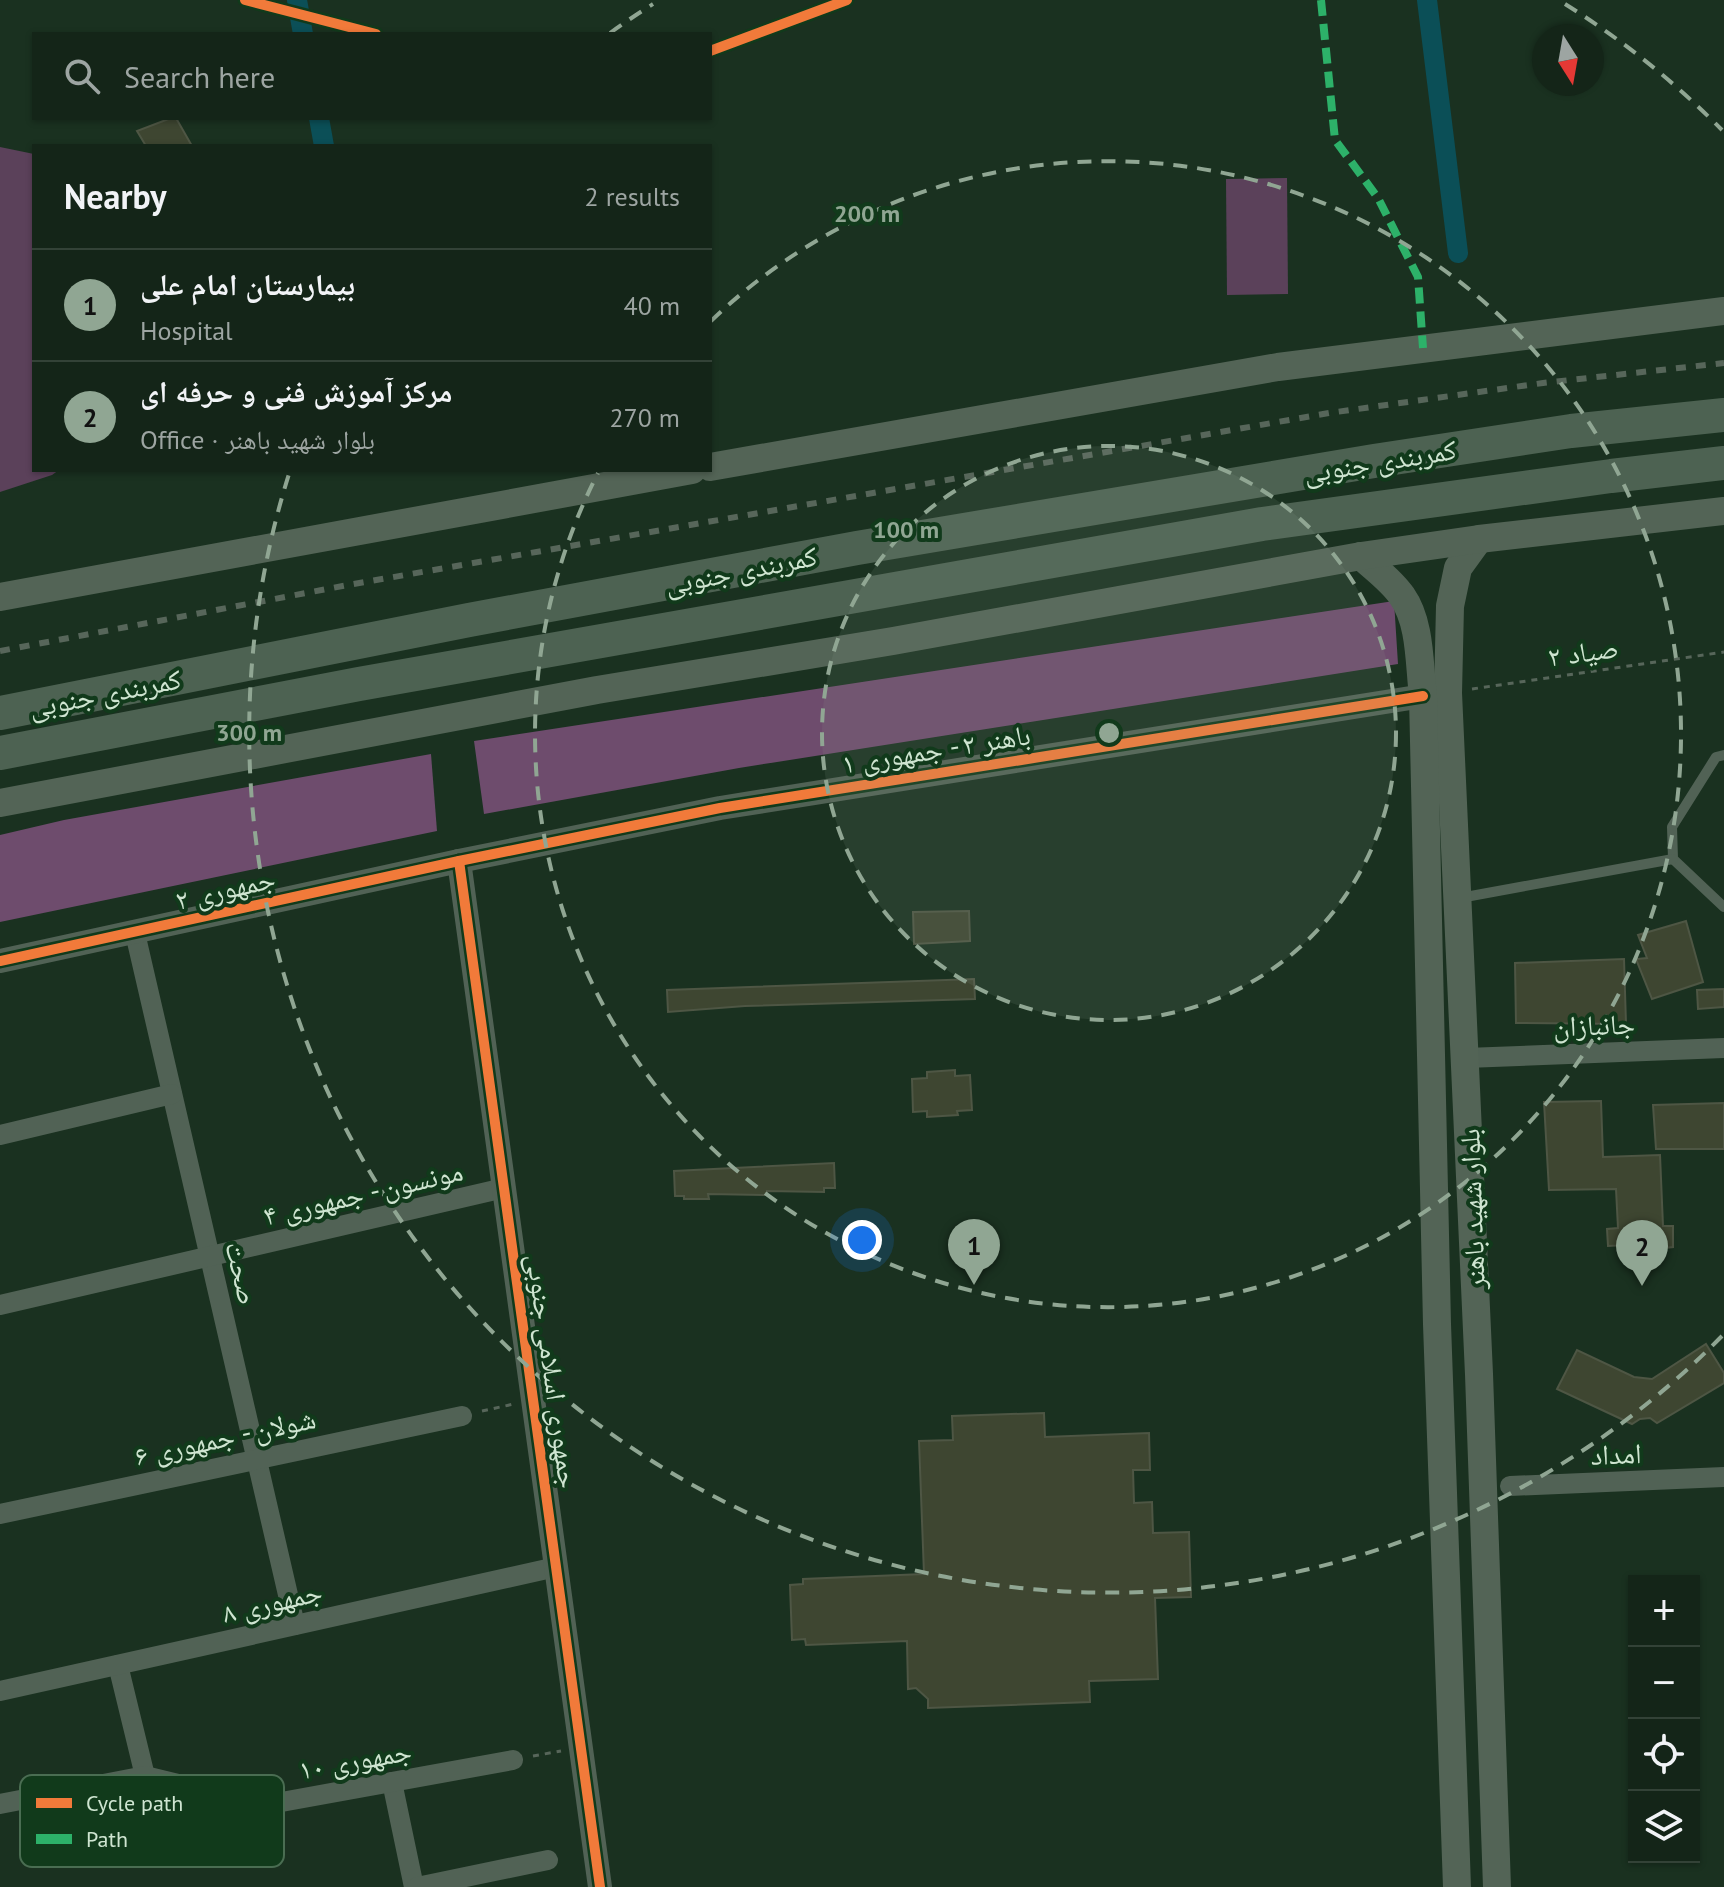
<!DOCTYPE html>
<meta charset="utf-8">
<style>
body{margin:0;font-family:"PT Sans","Noto Naskh Arabic",sans-serif;background:#1d2d21;color:#f1f3f6}
.controls{position:absolute;right:24px;bottom:24px;display:grid;overflow:hidden;border-radius:0px;box-shadow:0 2px 6px #0004}
.controls button{width:72px;height:72px;display:grid;place-items:center;padding:0;border:0;border-bottom:2px solid #334237;background:#142518;color:#f1f3f6;font:40px sans-serif}
.compass{position:absolute;left:1532px;top:24px;width:72px;height:72px;border-radius:50%;background:#142518;box-shadow:0 2px 6px #0004;rotate:169deg}
.you{position:absolute;left:862px;top:1240px;width:28px;height:28px;margin:-20px;border:6px solid #fff;border-radius:50%;background:#1a73e8;box-shadow:0 0 0 12px #1a73e833}
.badge{display:grid;place-items:center;width:52px;height:52px;border-radius:50%;background:#90a693;color:#111;font-size:26px;font-weight:700}
.pin{position:absolute;translate:-50% -66px;filter:drop-shadow(0 2px 4px #0008)}
.pin::after{content:'';position:absolute;top:42px;width:28px;height:24px;background:inherit;clip-path:polygon(0 0,100% 0,50% 100%)}
.list{margin:0;padding:0;list-style:none}
h2{display:flex;justify-content:space-between;align-items:center;height:104px;margin:0;padding:0 32px;font-size:34px}
h2 small{font-size:26px;font-weight:400;color:#9da5a2}
.list li{display:grid;grid-template-columns:52px 1fr auto;gap:24px;align-items:center;box-sizing:border-box;height:112px;padding:0 32px;border-top:2px solid #334237}
.list b{display:block;font-size:30px;white-space:nowrap}
.list p{margin:0;font-size:26px;white-space:nowrap;color:#9da5a2}
.list em{font-size:26px;font-style:normal;color:#9da5a2}
.icon{flex:none;width:44px;height:44px;fill:none;stroke:currentColor;stroke-width:2;stroke-linecap:round;stroke-linejoin:round}
.map{position:relative;flex:none;width:1724px;height:1887px;overflow:hidden}
.search{position:absolute;background:#142518;box-shadow:0 2px 6px #0004;left:32px;top:32px;width:680px;height:88px;display:flex;align-items:center;gap:20px;box-sizing:border-box;padding:0 28px;border-radius:0px;color:#9da5a2;font-size:30px}
.panel{position:absolute;background:#142518;box-shadow:0 2px 6px #0004;left:32px;top:144px;width:680px;height:328px;border-radius:0px}
.map>svg:first-child{display:block}
.green{fill:#5b415a}
.forest{fill:#6e4c6d}
.lines{fill:none;stroke-linecap:round;stroke-linejoin:round}
.canal{stroke:#0b4f57;stroke-width:20}
.building{fill:#3e4631;stroke:#4e5644;stroke-width:2}
.path{stroke:#57665a;stroke-width:3;stroke-dasharray:6 6;stroke-linecap:butt}
.service{stroke:#516255;stroke-width:10}
.minor{stroke:#516255;stroke-width:20}
.tertiary{stroke:#516255;stroke-width:24}
.secondary{stroke:#536456;stroke-width:28}
.trunk{stroke:#4d6252;stroke-width:34}
.rail{stroke:#57665a;stroke-width:6;stroke-dasharray:10 10;stroke-linecap:butt}
.quiet{stroke:#2db169;stroke-width:8;stroke-dasharray:16 8;stroke-linecap:butt}
.cycleway-casing{stroke:#113a1b;stroke-width:15}
.cycleway{stroke:#f17a3a;stroke-width:10}
.ring{fill:none;stroke:#90a693;stroke-width:4;stroke-dasharray:14 10}
.labels{text-anchor:middle;stroke-width:8;stroke-linejoin:round;paint-order:stroke}
.street-label{font-size:28px;fill:#cfe5d1;stroke:#113a1b}
.key{fill:#113a1b;stroke:#4a6d52;stroke-width:2}
.key-label{font-size:22px;fill:#cfe5d1}
.centre{fill:#90a693;stroke:#113a1b;stroke-width:4}
.ring-label{font-size:24px;text-anchor:middle;font-weight:bold;fill:#90a693;stroke:#113a1b;stroke-width:8;stroke-linejoin:round;paint-order:stroke}
</style>
<div class="map">
<svg width="1724" height="1887" viewBox="0 0 1724 1887">
<rect width="100%" height="100%" fill="#1a3120"/>
<!-- green -->
<g class="green">
<polygon points="0,147 34,154 34,470 59,470 52,475 0,492"/>
<polygon points="1287,178 1288,294 1227,295 1226,179"/>
</g>
<!-- forest -->
<g class="forest">
<polygon points="1394,601 1398,664 739,768 484,814 474,741"/>
<polygon points="431,754 437,831 0,922 0,835 64,820"/>
</g>
<g class="lines">
<!-- canal -->
<g class="canal">
<polyline points="297,0 303,34"/>
<polyline points="1427,0 1458,253"/>
<polyline points="319,118 324,146"/>
</g>
</g>
<!-- building -->
<g class="building">
<polygon points="171,118 176,118 192,146 146,146 137,131"/>
<polygon points="969,911 970,941 914,944 913,912"/>
<polygon points="1686,921 1703,982 1652,999 1636,959 1647,958 1638,935"/>
<polygon points="1624,959 1626,1024 1516,1023 1515,963"/>
<polygon points="974,979 975,999 745,1006 668,1012 667,990"/>
<polygon points="1724,989 1724,1007 1698,1009 1697,990"/>
<polygon points="955,1070 955,1076 970,1075 972,1110 957,1111 958,1115 927,1117 927,1111 913,1112 912,1079 927,1078 927,1072"/>
<polygon points="1601,1101 1603,1157 1660,1155 1663,1226 1673,1226 1673,1247 1629,1252 1628,1245 1608,1246 1607,1229 1618,1228 1616,1189 1549,1190 1544,1102"/>
<polygon points="1724,1103 1724,1149 1656,1149 1653,1105"/>
<polygon points="834,1163 835,1188 824,1188 824,1192 767,1191 767,1195 708,1194 709,1199 684,1199 684,1196 675,1196 674,1171"/>
<polygon points="1706,1344 1724,1373 1724,1383 1657,1423 1650,1418 1640,1419 1632,1424 1557,1389 1577,1350 1634,1377 1652,1379"/>
<polygon points="1044,1413 1045,1437 1149,1433 1150,1470 1133,1470 1134,1503 1152,1502 1153,1533 1189,1532 1191,1597 1155,1598 1158,1679 1089,1681 1090,1702 928,1708 928,1699 916,1688 908,1689 907,1641 806,1645 805,1639 792,1640 790,1585 803,1584 803,1579 924,1574 919,1441 953,1440 952,1416"/>
</g>
<g class="lines">
<!-- path -->
<g class="path">
<polyline points="1472,689 1724,652"/>
<polyline points="482,1411 514,1404"/>
<polyline points="533,1756 561,1751"/>
</g>
<!-- service -->
<g class="service">
<polyline points="1724,755 1716,757 1672,827 1673,859 1724,907"/>
<polyline points="1460,898 1673,859"/>
</g>
<!-- minor -->
<g class="minor">
<polyline points="135,933 295,1625"/>
<polyline points="1466,1058 1724,1048"/>
<polyline points="0,1135 172,1094"/>
<polyline points="0,1305 504,1188"/>
<polyline points="1510,1486 1724,1477"/>
<polyline points="0,1514 462,1416"/>
<polyline points="118,1665 145,1776"/>
<polyline points="0,1691 556,1567"/>
<polyline points="392,1782 414,1887"/>
<polyline points="0,1804 145,1776 265,1805 513,1760"/>
<polyline points="417,1887 548,1860"/>
</g>
<!-- tertiary -->
<g class="tertiary">
<polyline points="459,861 600,1887"/>
<polyline points="0,961 459,861 720,808 1423,696"/>
</g>
<!-- secondary -->
<g class="secondary">
<polyline points="710,467 1278,367 1724,311"/>
<polyline points="1479,539 1458,568 1450,606 1448,693 1479,1374 1497,1887"/>
<path d="M1361,556C1375,569 1391,580 1402,596C1421,623 1419,664 1423,696L1437,1324L1457,1887"/>
<polyline points="0,597 692,470"/>
<polyline points="0,803 597,690 893,641 1361,556 1479,539 1724,511"/>
</g>
<!-- trunk -->
<g class="trunk">
<polyline points="0,713 469,620 857,548 1374,461 1571,431 1724,415"/>
<polyline points="0,753 359,684 1262,524 1611,476 1724,463"/>
</g>
<!-- rail -->
<polyline class="rail" points="0,651 348,585 1329,413 1543,383 1724,363"/>
<!-- quiet -->
<polyline class="quiet" points="1321,0 1335,140 1378,198 1418,277 1423,348"/>
<!-- cycleway casing -->
<g class="cycleway-casing">
<g id="cycleway">
<polyline points="245,0 376,34"/>
<polyline points="710,51 847,0"/>
<polyline points="459,861 600,1887"/>
<polyline points="0,961 459,861 720,808 1423,696"/>
</g>
</g>
<!-- cycleway -->
<use href="#cycleway" class="cycleway"/>
</g>
<!-- distance rings -->
<circle cx="1109" cy="733" r="287" fill="#90a693" fill-opacity=".12"/>
<g class="ring">
<circle cx="1109" cy="733" r="287"/>
<path d="M711 321A573 573 0 1 1 598 473"/>
<path d="M1722 1336A860 860 0 0 1 289 474M610 33A860 860 0 0 1 653 4M1565 4A860 860 0 0 1 1722 130"/>
</g>
<g class="labels">
<!-- street labels -->
<g class="street-label">
<text transform="translate(1380 461) rotate(-9)" y="10">کمربندی جنوبی</text>
<text transform="translate(741 570) rotate(-11)" y="10">کمربندی جنوبی</text>
<text transform="translate(1583 652) rotate(-8)" y="10">صیاد ۲</text>
<text transform="translate(105 693) rotate(-11)" y="10">کمربندی جنوبی</text>
<text transform="translate(936 749) rotate(-9)" y="10">باهنر ۲ - جمهوری ۱</text>
<text transform="translate(225 889) rotate(-13)" y="10">جمهوری ۲</text>
<text transform="translate(1594 1025) rotate(-2)" y="10">جانبازان</text>
<text transform="translate(363 1193) rotate(-13)" y="10">مونسون - جمهوری ۴</text>
<text transform="translate(1472 1209) rotate(-92)" y="10">بلوار شهید باهنر</text>
<text transform="translate(242 1273) rotate(77)" y="10">صحت</text>
<text transform="translate(553 1371) rotate(82)" y="10">جمهوری اسلامی جنوبی</text>
<text transform="translate(225 1437) rotate(-12)" y="10">شولان - جمهوری ۶</text>
<text transform="translate(1616 1454) rotate(-2)" y="10">امداد</text>
<text transform="translate(272 1602) rotate(-13)" y="10">جمهوری ۸</text>
<text transform="translate(355 1760) rotate(-10)" y="10">جمهوری ۱۰</text>
</g>
</g>
<!-- legend -->
<rect x="20" y="1775" width="264" height="92" rx="12" class="key"/>
<rect x="36" y="1798" width="36" height="10" fill="#f17a3a"/>
<rect x="36" y="1834" width="36" height="10" fill="#2db169"/>
<g class="key-label">
<text x="86" y="1811">Cycle path</text>
<text x="86" y="1847">Path</text>
</g>
<circle cx="1109" cy="733" r="12" class="centre"/>
<g class="ring-label">
<text x="867" y="222">200 m</text>
<text x="906" y="538">100 m</text>
<text x="249" y="741">300 m</text>
</g>
</svg>
<div class="controls">
<button>+</button>
<button>−</button>
<button><svg class="icon" aria-label="locate" viewBox="0 0 24 24"><circle cx="12" cy="12" r="6"/><path d="M12 2v4M12 18v4M2 12h4M18 12h4"/></svg></button>
<button><svg class="icon" aria-label="layers" viewBox="0 0 24 24"><path d="M12 4l9 5-9 5-9-5zM3 14l9 5 9-5"/></svg></button>
</div>
<svg class="compass" viewBox="-18 -18 36 36"><path d="M0-13l5 13h-10z" fill="#e53935"/><path d="M0 13l5-13h-10z" fill="#9da5a2"/></svg>
<div class="you"></div>
<div class="pin badge" style="left:974px;top:1285px">1</div>
<div class="pin badge" style="left:1642px;top:1286px">2</div>
<div class="search"><svg class="icon" aria-label="search" viewBox="0 0 24 24"><circle cx="10" cy="10" r="6"/><path d="M15 15l6 6"/></svg>Search here</div>
<section class="panel">
<h2>Nearby<small>2 results</small></h2>
<ul class="list">
<li><span class="badge">1</span><div><b>بیمارستان امام علی</b><p>Hospital</p></div><em>40 m</em></li>
<li><span class="badge">2</span><div><b>مرکز آموزش فنی و حرفه ای</b><p>Office · بلوار شهید باهنر</p></div><em>270 m</em></li>
</ul>
</section>
</div>
